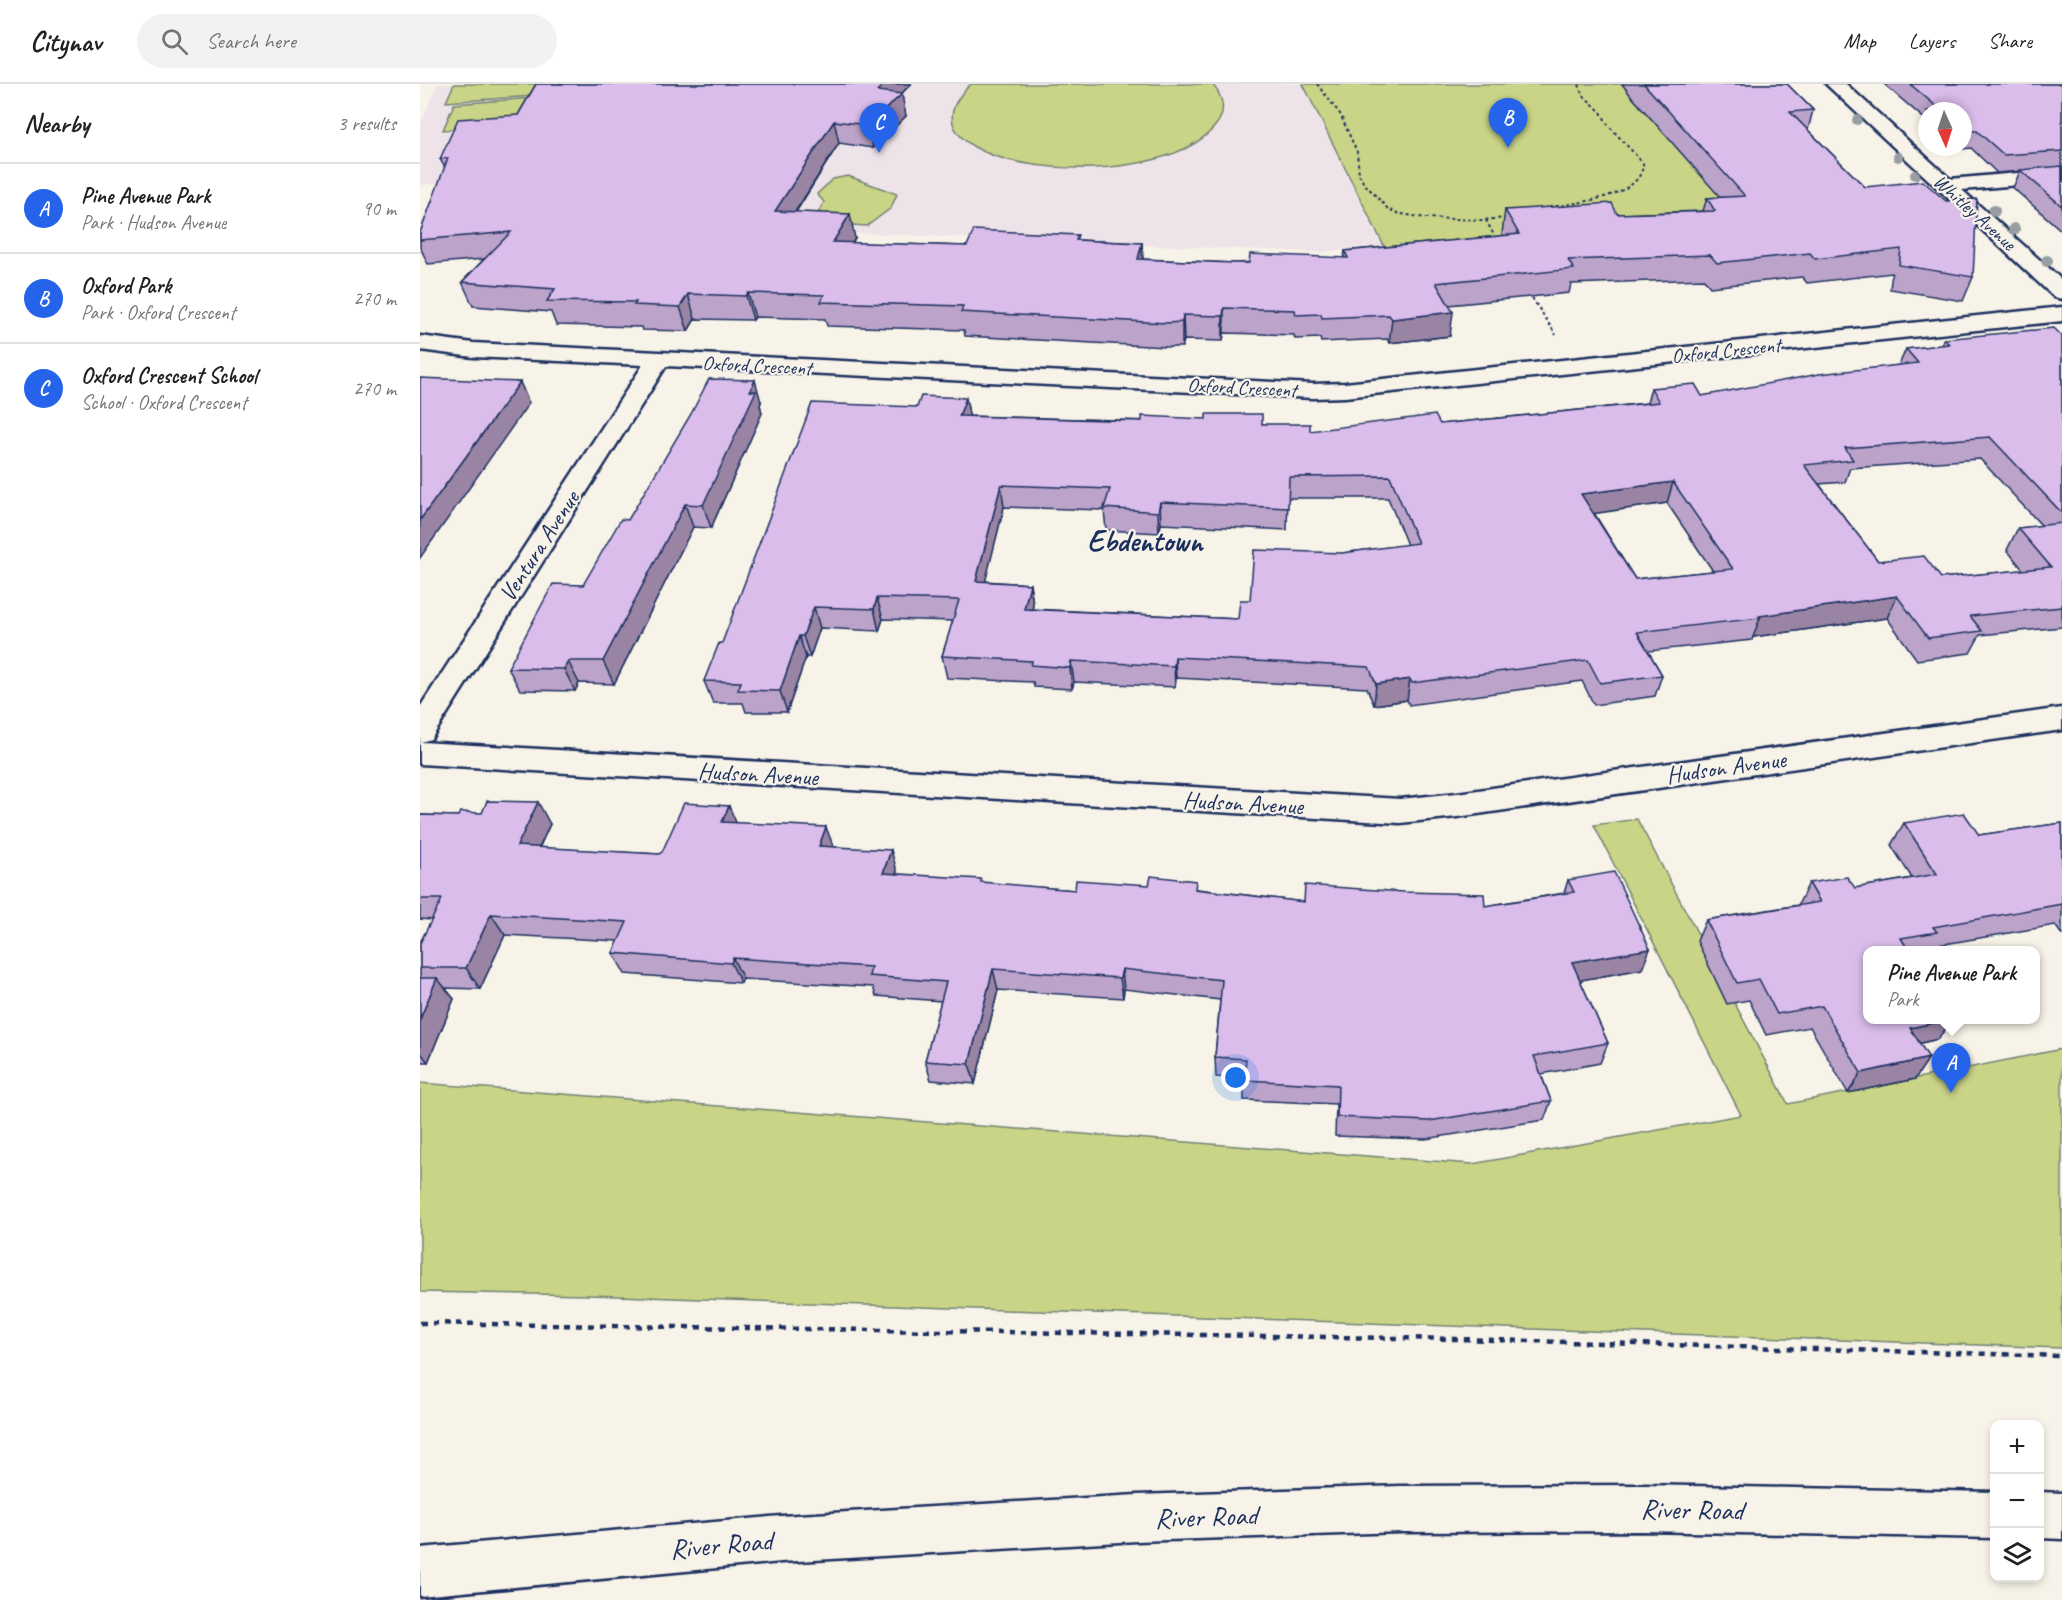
<!DOCTYPE html>
<meta charset="utf-8">
<style>
body{margin:0;font-family:Caveat,sans-serif;background:#f2f2f2;color:#202124}
.controls{position:absolute;right:18px;bottom:18px;display:grid;overflow:hidden;border-radius:12px;box-shadow:0 3px 9px #0003}
.controls button{width:54px;height:54px;display:grid;place-items:center;padding:0;border:0;border-bottom:2px solid #e0e0e0;background:#fff;color:#202124;font:30px sans-serif}
.compass{position:absolute;left:1498px;top:18px;width:54px;height:54px;border-radius:50%;background:#fff;box-shadow:0 3px 9px #0003;rotate:177deg}
.you{position:absolute;left:816px;top:994px;width:21px;height:21px;margin:-15px;border:4px solid #fff;border-radius:50%;background:#1a73e8;box-shadow:0 0 0 9px #1a73e833}
.badge{display:grid;place-items:center;width:39px;height:39px;border-radius:50%;background:#2563eb;color:#fff;font-size:20px;font-weight:700}
.pin{position:absolute;translate:-50% -50px;filter:drop-shadow(0 2px 3px #0008)}
.pin::after{content:'';position:absolute;top:32px;width:21px;height:18px;background:inherit;clip-path:polygon(0 0,100% 0,50% 100%)}
.popup{position:absolute;left:1443px;top:862px;width:177px;height:78px;box-sizing:border-box;display:grid;place-content:center;border-radius:12px;background:#fff;filter:drop-shadow(0 2px 4px #0005);font-size:20px;white-space:nowrap;color:#757577}
.popup b{font-size:22px;color:#202124}
.popup::after{content:'';position:absolute;left:50%;top:100%;margin-left:-12px;border:12px solid transparent;border-top-color:#fff}
.list{margin:0;padding:0;list-style:none}
h2{display:flex;justify-content:space-between;align-items:center;height:78px;margin:0;padding:0 24px;font-size:26px}
h2 small{font-size:20px;font-weight:400;color:#757577}
.list li{display:grid;grid-template-columns:39px 1fr auto;gap:18px;align-items:center;box-sizing:border-box;height:90px;padding:0 24px;border-top:2px solid #e0e0e0}
.list b{display:block;font-size:22px;white-space:nowrap}
.list p{margin:0;font-size:20px;white-space:nowrap;color:#757577}
.list em{font-size:20px;font-style:normal;color:#757577}
.icon{flex:none;width:33px;height:33px;fill:none;stroke:currentColor;stroke-width:2;stroke-linecap:round;stroke-linejoin:round}
.map{position:relative;flex:none;width:1642px;height:1516px;overflow:hidden}
header{display:flex;align-items:center;gap:36px;box-sizing:border-box;height:84px;padding:0 30px;background:#fff;border-bottom:2px solid #e0e0e0}
header strong{font-size:28px}
nav{display:flex;gap:33px;margin-inline-start:auto;font-size:21px}
.search{width:420px;height:54px;background:#f2f2f2;display:flex;align-items:center;gap:15px;box-sizing:border-box;padding:0 21px;border-radius:33px;color:#757577;font-size:22px}
main{display:flex}
aside{flex:1;background:#fff}
.map>svg:first-child{display:block}
.built{fill:#eee3e9}
.green{fill:#c9d487;stroke:#728272;stroke-width:1.5}
.lines{fill:none;stroke-linecap:round;stroke-linejoin:round}
.minor-casing{stroke:#1b2f5e;stroke-width:5}
.trunk-casing{stroke:#1b2f5e;stroke-width:5}
.path-far1{stroke:#1b2f5e;stroke-width:2;stroke-dasharray:3 3;stroke-linecap:butt}
.path{stroke:#1b2f5e;stroke-width:4.5;stroke-dasharray:6 6;stroke-linecap:butt}
.minor{fill:#f7f3e8;fill-rule:evenodd}
.trunk{fill:#f7f3e8;fill-rule:evenodd}
.tree{fill:#969ea2}
.wall{fill:#bba3ca;stroke:#1b2f5e;stroke-width:1.5;fill-rule:evenodd}
.shaded-wall{fill:#9984a4;stroke:#1b2f5e;stroke-width:1.5}
.building{fill:#dabdeb;stroke:#1b2f5e;stroke-width:1.5;fill-rule:evenodd}
.labels{text-anchor:middle;stroke-width:4.5;stroke-linejoin:round;paint-order:stroke}
.far-street-label{font-size:20px;fill:#1b2f5e;stroke:#f7f3e8}
.street-label{font-size:24px;fill:#1b2f5e;stroke:#f7f3e8}
.near-street-label{font-size:28px;fill:#1b2f5e;stroke:#f7f3e8}
.district-label{font-size:30px;font-weight:bold;fill:#1b2f5e;stroke:#f7f3e8}
</style>
<header>
<strong>Citynav</strong>
<div class="search"><svg class="icon" aria-label="search" viewBox="0 0 24 24"><circle cx="10" cy="10" r="6"/><path d="M15 15l6 6"/></svg>Search here</div>
<nav><a>Map</a><a>Layers</a><a>Share</a></nav>
</header>
<main>
<aside>
<h2>Nearby<small>3 results</small></h2>
<ul class="list">
<li><span class="badge">A</span><div><b>Pine Avenue Park</b><p>Park · Hudson Avenue</p></div><em>90 m</em></li>
<li><span class="badge">B</span><div><b>Oxford Park</b><p>Park · Oxford Crescent</p></div><em>270 m</em></li>
<li><span class="badge">C</span><div><b>Oxford Crescent School</b><p>School · Oxford Crescent</p></div><em>270 m</em></li>
</ul>
</aside>
<div class="map">
<svg width="1642" height="1516" viewBox="0 0 1642 1516">
<rect width="100%" height="100%" fill="#f7f3e8"/>
<filter id="ink" filterUnits="userSpaceOnUse"><feTurbulence type="fractalNoise" baseFrequency=".0167" numOctaves="2"/><feDisplacementMap in="SourceGraphic" scale="12" xChannelSelector="R" yChannelSelector="G"/><feConvolveMatrix kernelMatrix="1 2 1 2 8 2 1 2 1" color-interpolation-filters="sRGB"/></filter>
<g filter="url(#ink)">
<!-- built -->
<polygon class="built" points="17,0 883,0 965,164 896,168 100,135 91,95 0,101 0,42"/>
<!-- green -->
<g class="green">
<polygon points="34,0 164,0 161,9 26,18"/>
<path d="M551,0H792C803,12 807,27 796,41C737,117 458,86 551,0Z"/>
<polygon points="883,0 1206,0 1317,128 965,164"/>
<polygon points="139,12 132,37 23,46 34,20"/>
<polygon points="428,92 477,110 471,124 447,142 401,139 397,131 404,118 397,110 413,95"/>
<polygon points="1217,735 1368,1020 1642,965 1642,1264 169,1211 0,1208 0,999 1052,1080 1321,1031 1174,741"/>
</g>
<g class="lines">
<!-- minor casing -->
<g class="minor-casing">
<g id="minor">
<polygon points="1406,0 1426,0 1530,95 1642,85 1642,97 1542,106 1642,196 1642,215 1634,213"/>
<polygon points="1642,223 1642,237 925,313 893,314 246,282 11,655 1,658 980,715 1037,709 1642,624 1642,646 1037,733 980,739 0,680 0,623 223,281 53,273 0,266 0,252 53,259 893,300 925,299"/>
</g>
</g>
<!-- trunk casing -->
<g class="trunk-casing">
<g id="trunk">
<polygon points="1222,1401 1574,1408 1574,1454 1222,1447 980,1448 717,1457 361,1478 0,1512 0,1464 361,1432 717,1411 980,1402"/>
<polygon points="1620,1408 1642,1409 1642,1455 1620,1454"/>
</g>
</g>
<!-- path-far1 -->
<g class="path-far1">
<polyline points="897,0 920,30 937,68 939,90 943,98 967,124 976,129 1005,134 1062,136 1088,134"/>
<path d="M1124,124C1151,119 1223,115 1223,79L1188,41L1181,28L1162,10L1159,0"/>
<polyline points="1066,136 1077,157"/>
<polyline points="1109,209 1136,251"/>
</g>
<!-- path -->
<polyline class="path" points="0,1239 1039,1255 1642,1272"/>
<!-- minor -->
<use href="#minor" class="minor"/>
<!-- trunk -->
<use href="#trunk" class="trunk"/>
</g>
<!-- trees -->
<g class="tree">
<circle cx="1437" cy="36" r="5"/>
<circle cx="1478" cy="73" r="5"/>
<circle cx="1495" cy="91" r="5"/>
<circle cx="1574" cy="127" r="6"/>
<circle cx="1594" cy="145" r="6"/>
<circle cx="1627" cy="177" r="6"/>
</g>
<!-- wall -->
<g class="wall">
<polygon points="116,0 491,0 481,10 486,32 453,64 419,59 376,128 435,154 432,159 547,162 658,156 722,159 723,175 814,179 924,174 925,167 1083,152 1082,150 1085,126 1197,130 1283,127 1287,114 1300,113 1212,13 1202,0 1367,0 1393,26 1388,46 1445,103 1553,193 1543,217 1470,205 1472,189 1387,199 1382,193 1290,203 1284,195 1151,200 1149,209 1029,221 1030,252 969,259 967,255 901,258 900,254 875,255 874,251 804,249 803,257 764,256 762,263 747,263 545,252 544,246 407,242 405,235 335,233 333,236 275,235 268,247 222,246 221,243 136,241 131,228 53,222 42,198 64,175 8,180 0,163 0,149 25,84 20,75 98,31"/>
<polygon points="1464,0 1642,0 1642,147 1593,104 1600,87 1577,89 1551,64 1543,65 1542,63 1543,63 1543,27 1507,27 1507,37"/>
<path d="M1642,252V543L1560,551L1550,569L1497,576L1467,534L1333,553L1332,556L1228,567L1242,591L1235,612L1174,621L1162,597L989,621L987,616L954,621L947,604L756,594L755,603L654,598L652,605L614,603L613,598L527,594L522,572L533,537L463,535L459,547L400,544L390,573H386L367,628H326L323,619H293L284,597L302,559L497,323L546,314L549,332L842,340L890,347L1020,340L1227,319L1231,304L1282,312L1479,281L1486,265L1522,261L1524,255ZM1560,375L1622,442L1598,444L1587,466L1603,486L1521,494L1458,477L1399,400L1425,398L1430,384ZM868,414H968L987,461L922,469L830,516L818,535L612,525L613,521L610,500L565,497L584,423L684,426L686,446L739,449L741,440L867,446ZM1247,419L1293,487L1215,495L1174,429Z"/>
<polygon points="341,318 340,321 342,329 291,444 273,443 194,600 159,599 155,607 100,606 88,584 163,501 208,436"/>
<polygon points="62,729 130,740 119,764 239,770 316,739 413,762 477,787 476,790 562,799 655,806 777,805 884,818 1065,822 1144,809 1148,796 1222,885 1160,896 1188,959 1180,979 1121,990 1131,1017 1124,1036 1005,1055 915,1052 916,1020 824,1016 824,994 796,993 795,973 800,916 704,905 703,914 578,906 555,1000 511,996 505,977 521,917 456,912 453,903 323,895 321,899 205,890 193,869 198,857 85,851 60,905 25,904 34,915 8,978 0,978 0,859 12,836 0,835 0,731 38,732"/>
<polygon points="1484,739 1559,751 1642,739 1642,851 1635,841 1507,863 1505,867 1447,867 1447,936 1532,936 1518,955 1500,959 1495,995 1428,1009 1390,943 1346,951 1329,916 1307,920 1277,857 1286,836 1378,821 1389,799 1435,804 1492,794 1471,761"/>
</g>
<!-- shaded-wall -->
<g class="shaded-wall">
<polygon points="464,0 491,0 462,29 457,7"/>
<polygon points="482,10 486,32 453,64 448,41"/>
<polygon points="414,37 419,59 361,150 355,127"/>
<polygon points="430,130 435,154 419,182 413,158"/>
<polygon points="722,159 723,183 718,175"/>
<polygon points="328,209 335,233 333,236 326,212"/>
<polygon points="268,210 275,235 268,247 260,223"/>
<polygon points="804,224 804,249 803,257 803,232"/>
<polygon points="1033,228 1030,252 969,259 972,235"/>
<polygon points="763,231 764,256 762,263 762,238"/>
<polygon points="335,296 341,318 340,321 342,329 291,444 283,421"/>
<polygon points="100,298 109,319 0,474 0,436"/>
<polygon points="546,314 550,335 539,332"/>
<polygon points="1253,398 1247,419 1157,432 1161,410"/>
<polygon points="581,401 584,423 560,519 556,497"/>
<polygon points="740,418 741,440 739,449 738,428"/>
<polygon points="265,420 273,443 194,600 183,577"/>
<polygon points="610,500 613,521 607,546 604,525"/>
<polygon points="1477,512 1467,534 1333,553 1340,534 1339,532"/>
<polygon points="457,514 463,535 459,547 454,525"/>
<polygon points="394,523 400,544 390,573 383,552"/>
<polygon points="379,552 386,573 367,628 360,607"/>
<polygon points="755,573 756,594 755,603 754,582"/>
<polygon points="148,577 159,599 155,607 144,585"/>
<polygon points="651,577 654,598 652,605 650,584"/>
<polygon points="990,595 987,616 954,621 956,600"/>
<polygon points="118,718 130,740 110,784 97,762"/>
<polygon points="309,722 318,743 302,738"/>
<polygon points="406,743 414,764 399,762"/>
<polygon points="471,766 477,787 470,810 463,789"/>
<polygon points="71,830 85,851 60,905 46,884"/>
<polygon points="1230,865 1222,885 1145,899 1152,878"/>
<polygon points="313,874 323,895 321,899 311,879"/>
<polygon points="573,885 578,906 555,1000 549,980"/>
<polygon points="702,885 704,905 703,914 700,894"/>
<polygon points="17,894 34,915 8,978 0,968 0,935"/>
<polygon points="1527,936 1532,936 1518,955 1476,965 1490,944"/>
<polygon points="1509,974 1495,995 1428,1009 1441,989"/>
</g>
<!-- building -->
<g class="building">
<polygon points="116,0 464,0 457,7 482,10 448,41 414,37 355,127 430,130 413,158 547,162 554,146 658,151 656,156 722,159 718,175 814,179 829,179 830,170 928,174 925,167 1099,150 1085,126 1192,119 1197,130 1295,127 1287,114 1325,112 1224,0 1367,0 1393,26 1370,28 1445,103 1503,97 1526,117 1557,115 1553,193 1479,181 1481,165 1395,175 1390,169 1297,179 1290,171 1148,176 1154,185 1016,199 1033,228 972,235 969,231 902,234 901,230 876,231 875,226 804,224 803,232 763,231 762,238 746,239 541,228 543,222 401,218 404,211 328,209 326,212 268,210 260,223 214,221 216,218 127,217 135,205 42,198 91,148 0,156 0,149 28,74 20,75 38,35 98,31"/>
<polygon points="1490,0 1642,0 1642,67 1584,71 1557,47 1550,47 1543,41 1543,27 1527,27 1522,22 1516,22"/>
<polygon points="1642,82 1642,122 1600,86"/>
<path d="M1634,244L1642,252V429L1570,353L1425,364L1433,376L1384,381L1458,477L1504,472L1521,494L1631,483L1598,444L1642,439V523L1550,532L1562,547L1508,554L1477,512L1339,532L1340,534L1217,548L1242,591L1180,599L1168,576L992,599L990,595L956,600L949,583L755,573L754,582L651,577L650,584L611,581L612,577L522,572L539,516L457,514L454,525L394,523L383,552H379L360,607L318,606L321,598L284,597L299,559H302L392,319L497,323L501,312L546,314L539,332L722,337V332L786,335V330H842V340H890V347L1015,331L1020,340L1239,318L1231,304L1275,300L1282,312L1399,290L1498,279L1486,265L1529,260L1524,255ZM970,392L998,459L922,469L834,466L830,516H820L818,535L604,525L610,500L556,497L581,401L690,405L684,424L738,428L740,418L868,424L869,393ZM1253,398L1313,485L1215,495L1161,410Z"/>
<polygon points="0,294 100,298 0,436"/>
<polygon points="289,295 335,296 330,307 336,307 283,421 265,420 183,577 148,577 144,585 88,584 133,500 163,501 201,435 208,436 271,330"/>
<polygon points="67,717 118,718 97,762 239,770 242,768 264,719 309,722 302,738 406,743 399,762 471,766 463,789 561,795 561,798 655,806 656,796 729,801 731,792 776,797 775,805 884,818 885,801 984,808 1064,810 1065,822 1154,808 1148,796 1194,788 1230,865 1152,878 1188,959 1114,972 1131,1017 1009,1037 917,1033 918,1001 824,996 826,975 795,973 802,896 702,885 700,894 573,885 549,980 505,977 526,898 449,892 451,883 313,874 311,879 193,869 207,838 71,830 46,884 0,884 0,859 22,815 0,815 0,731 38,732 40,728 62,729"/>
<polygon points="1544,729 1559,751 1642,739 1642,820 1513,843 1517,848 1481,854 1489,867 1447,867 1447,936 1527,936 1490,944 1509,974 1441,989 1402,922 1357,930 1339,895 1317,899 1286,836 1400,818 1389,799 1427,793 1435,804 1517,790 1484,739"/>
<polygon points="0,894 17,894 0,935"/>
</g>
</g>
<g class="labels">
<!-- far-street labels -->
<g class="far-street-label">
<text transform="translate(1555 128) rotate(42)" y="7">Whitley Avenue</text>
<text transform="translate(1306 266) rotate(-6)" y="7">Oxford Crescent</text>
<text transform="translate(337 281) rotate(3)" y="7">Oxford Crescent</text>
<text transform="translate(822 303) rotate(3)" y="7">Oxford Crescent</text>
</g>
<!-- street labels -->
<g class="street-label">
<text transform="translate(119 462) rotate(-57)" y="8">Ventura Avenue</text>
<text transform="translate(1306 683) rotate(-8)" y="8">Hudson Avenue</text>
<text transform="translate(338 690) rotate(3)" y="8">Hudson Avenue</text>
<text transform="translate(823 719) rotate(3)" y="8">Hudson Avenue</text>
</g>
<!-- near-street labels -->
<g class="near-street-label">
<text transform="translate(1272 1425) rotate(1)" y="10">River Road</text>
<text transform="translate(786 1432) rotate(-2)" y="10">River Road</text>
<text transform="translate(301 1460) rotate(-5)" y="10">River Road</text>
</g>
<!-- district labels -->
<g class="district-label">
<text x="725" y="467">Ebdentown</text>
</g>
</g>
</svg>
<div class="controls">
<button>+</button>
<button>−</button>
<button><svg class="icon" aria-label="layers" viewBox="0 0 24 24"><path d="M12 4l9 5-9 5-9-5zM3 14l9 5 9-5"/></svg></button>
</div>
<svg class="compass" viewBox="-18 -18 36 36"><path d="M0-13l5 13h-10z" fill="#e53935"/><path d="M0 13l5-13h-10z" fill="#757577"/></svg>
<div class="you"></div>
<div class="pin badge" style="left:1531px;top:1009px">A</div>
<div class="popup"><b>Pine Avenue Park</b>Park</div>
<div class="pin badge" style="left:1088px;top:64px">B</div>
<div class="pin badge" style="left:459px;top:69px">C</div>
</div>
</main>
